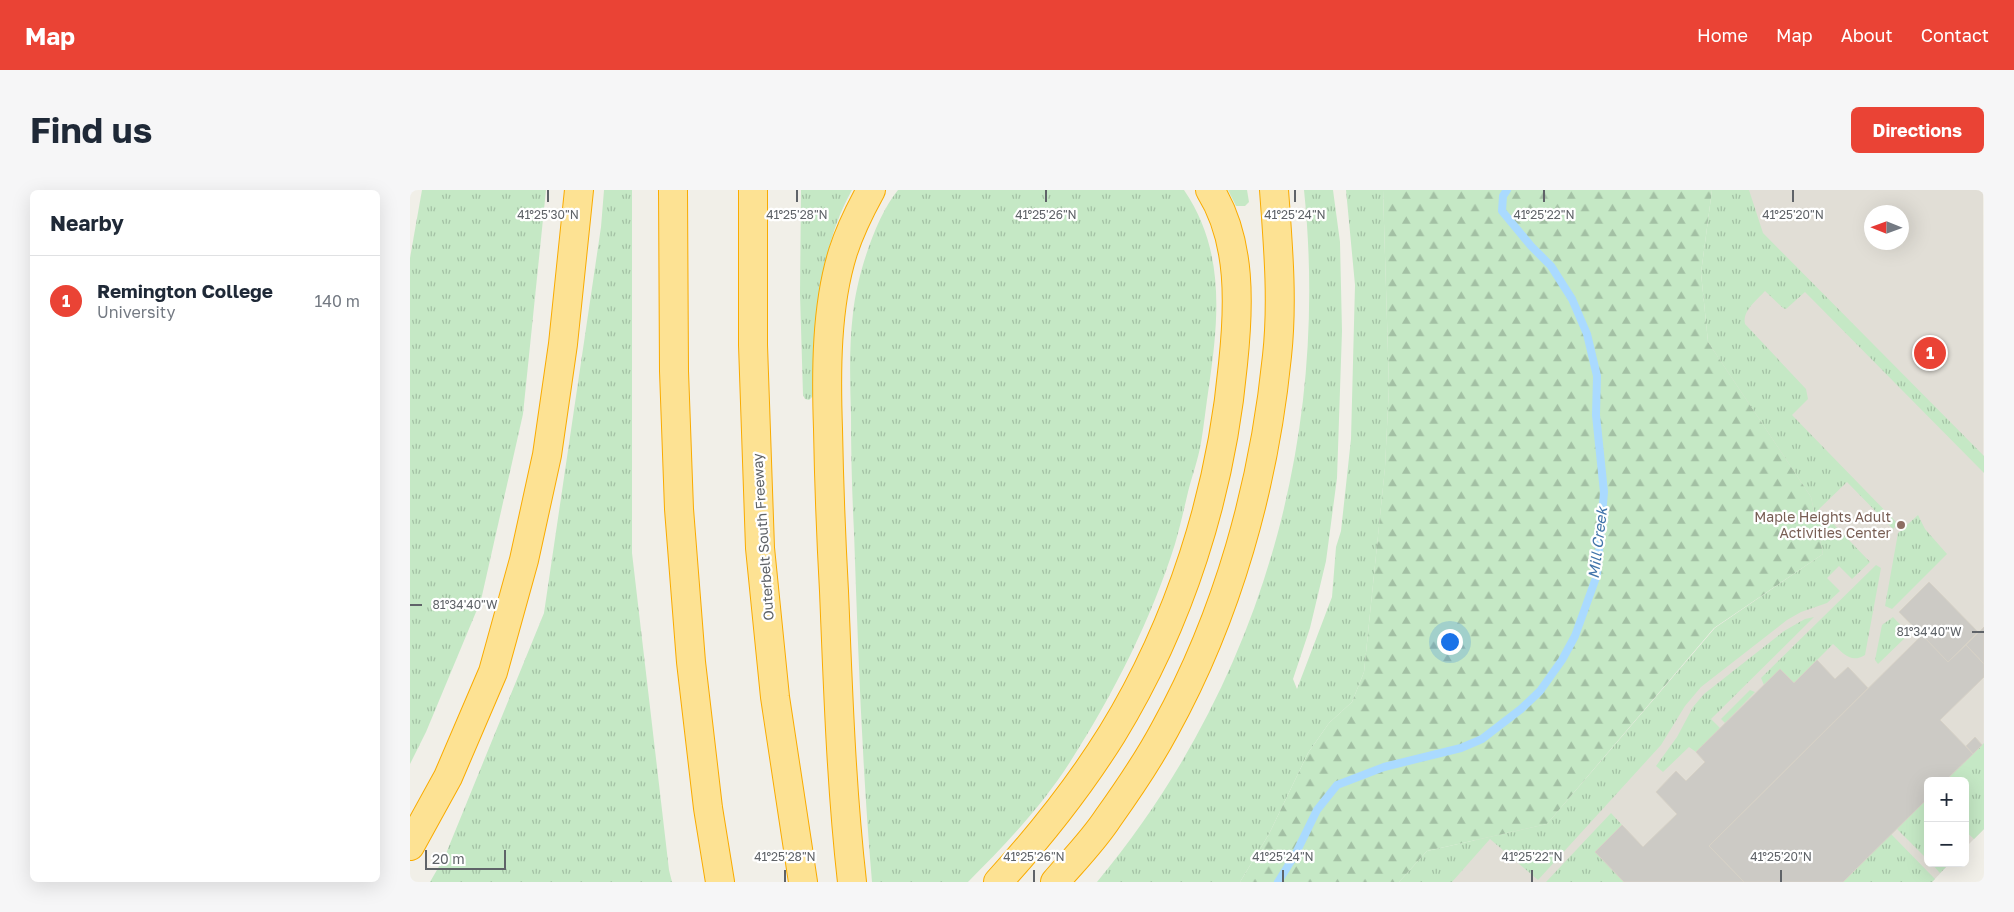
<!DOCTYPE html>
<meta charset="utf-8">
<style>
body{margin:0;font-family:"Golos Text",sans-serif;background:#f6f6f7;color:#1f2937}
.controls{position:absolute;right:15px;bottom:15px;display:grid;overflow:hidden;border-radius:8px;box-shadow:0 5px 20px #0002}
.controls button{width:45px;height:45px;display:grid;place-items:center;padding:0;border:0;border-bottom:1px solid #e0e1e3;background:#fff;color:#1f2937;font:25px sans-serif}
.compass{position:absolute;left:1454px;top:15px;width:45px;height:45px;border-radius:50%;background:#fff;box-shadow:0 5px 20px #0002;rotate:271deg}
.scale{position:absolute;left:15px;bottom:12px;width:81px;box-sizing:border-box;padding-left:5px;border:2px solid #5f6368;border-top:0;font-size:14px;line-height:18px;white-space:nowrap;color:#5f6368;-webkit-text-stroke:4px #fff;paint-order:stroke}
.you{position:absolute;left:1039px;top:451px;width:18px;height:18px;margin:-12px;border:4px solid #fff;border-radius:50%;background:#1a73e8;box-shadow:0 0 0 8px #1a73e833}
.badge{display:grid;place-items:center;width:32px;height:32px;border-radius:50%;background:#ea4335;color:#fff;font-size:16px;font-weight:700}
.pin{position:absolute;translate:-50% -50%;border:2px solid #fff;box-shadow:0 1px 5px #0006}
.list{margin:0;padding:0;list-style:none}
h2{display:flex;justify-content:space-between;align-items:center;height:65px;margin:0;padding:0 20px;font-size:21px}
h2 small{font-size:16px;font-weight:400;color:#747a83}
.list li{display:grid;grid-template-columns:32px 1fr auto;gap:15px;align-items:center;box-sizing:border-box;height:90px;padding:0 20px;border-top:1px solid #e0e1e3}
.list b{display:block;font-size:19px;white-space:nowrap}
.list p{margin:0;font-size:16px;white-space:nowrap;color:#747a83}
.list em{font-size:16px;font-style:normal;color:#747a83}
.map{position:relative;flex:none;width:1574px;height:692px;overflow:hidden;border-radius:8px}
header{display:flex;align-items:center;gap:30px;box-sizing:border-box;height:70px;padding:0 25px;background:#ea4335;color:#fff}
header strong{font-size:24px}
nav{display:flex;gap:28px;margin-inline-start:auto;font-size:18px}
.intro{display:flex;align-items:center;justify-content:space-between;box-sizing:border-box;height:120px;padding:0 30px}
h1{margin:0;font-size:35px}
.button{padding:12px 22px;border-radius:8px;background:#ea4335;color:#fff;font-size:18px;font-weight:700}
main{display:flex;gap:30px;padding:0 30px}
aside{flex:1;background:#fff;border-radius:8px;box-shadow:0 5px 20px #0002}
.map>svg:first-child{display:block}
.education{fill:#e1ded6;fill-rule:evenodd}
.grass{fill:url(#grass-tufts)}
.forest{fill:url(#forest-firs)}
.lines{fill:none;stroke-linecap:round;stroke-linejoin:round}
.stream{stroke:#aadaff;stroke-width:8}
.building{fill:#cccac5;stroke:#d6d1c6}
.highway-casing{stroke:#f9ab00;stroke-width:30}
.highway{stroke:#fde293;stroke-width:28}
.ticks{fill:none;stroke:#5f6368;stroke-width:2}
.education-dot{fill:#8d6e63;stroke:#fff;stroke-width:2}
.labels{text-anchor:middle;stroke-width:4.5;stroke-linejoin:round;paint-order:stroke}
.education-label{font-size:14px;fill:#785e54;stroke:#fff;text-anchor:end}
.street-label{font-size:14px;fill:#5f6368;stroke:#fff}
.water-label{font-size:15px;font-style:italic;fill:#4174aa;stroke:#fff}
.ticks-label{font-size:12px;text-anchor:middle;fill:#5f6368;stroke:#fff;stroke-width:4.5;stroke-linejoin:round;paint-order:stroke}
</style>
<header>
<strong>Map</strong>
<nav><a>Home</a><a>Map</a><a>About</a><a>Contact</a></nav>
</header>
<div class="intro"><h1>Find us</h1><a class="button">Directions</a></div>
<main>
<aside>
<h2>Nearby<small></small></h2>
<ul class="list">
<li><span class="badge">1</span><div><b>Remington College</b><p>University</p></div><em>140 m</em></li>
</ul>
</aside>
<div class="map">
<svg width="1574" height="692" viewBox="0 0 1574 692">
<defs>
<pattern id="grass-tufts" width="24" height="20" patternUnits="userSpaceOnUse" patternTransform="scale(1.25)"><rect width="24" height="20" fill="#c5e8c5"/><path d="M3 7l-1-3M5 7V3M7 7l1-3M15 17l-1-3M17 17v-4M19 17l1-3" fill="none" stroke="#a3c0a4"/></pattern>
<pattern id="forest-firs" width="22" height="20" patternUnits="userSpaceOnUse" patternTransform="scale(1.25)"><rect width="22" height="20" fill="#c5e8c5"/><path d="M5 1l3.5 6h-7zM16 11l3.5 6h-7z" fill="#a3c0a4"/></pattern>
</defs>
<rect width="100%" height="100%" fill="#f1efe8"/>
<!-- education -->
<path class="education" d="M1302,0H1573L1574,639L1555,658V591H1518V673H1540L1522,692H989L1069,648L1137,634L1305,438L1413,364L1298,152ZM1462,22H1492V52H1462Z"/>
<!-- grass -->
<g class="grass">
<polygon points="12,0 136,0 113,224 71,410 16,542 0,574 0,68"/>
<polygon points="194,0 222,0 222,363 259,680 262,692 20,692 35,666 134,423 191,37"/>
<path d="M391,0H442C407,62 407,136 404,205L399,210L395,209L393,205L390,104Z"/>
<path d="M488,0H774C815,60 809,127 799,196C796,215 794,235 791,253C788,270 782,286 778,302C774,319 770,337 765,354C741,430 703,505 660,572C632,616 595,655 558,692H462C452,575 448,459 444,342C442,303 441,264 441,225C440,191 439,156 443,123C447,86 465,28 488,0Z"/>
<polygon points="818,0 837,0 839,12 835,16 826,16"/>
<path d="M894,0H923L930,52L932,141L927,288L916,371L900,438L883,489L887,499L922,407L926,357L931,341L941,249L945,95L936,0H973L979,196L975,278L954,482L942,512L919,533L898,563L859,644L830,692H687C849,497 920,251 894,0Z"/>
<path d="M1302,0H1339L1353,43L1574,266V283L1395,102L1376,119L1373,118L1355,101C1347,110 1332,121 1335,134L1396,199L1398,209L1382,225L1488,334L1483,339L1437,292L1409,319L1460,372L1442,389L1429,376L1417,388L1430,401L1417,413L1391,422L1377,430L1291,497L1275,516L1251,555L1128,690L1080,649L1042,692H989L1017,661L1137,634L1305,438L1413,364L1401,307L1298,152L1291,83Z"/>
<polygon points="1508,325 1515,339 1537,364 1482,419 1475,416 1488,343"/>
<path d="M1466,375L1471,378L1455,465C1441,474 1433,463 1423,454L1384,493L1370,479L1354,495L1351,488Z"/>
<polygon points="1404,427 1301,529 1310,538 1286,562 1279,557 1253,582 1246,576 1267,547 1283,517 1294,504 1374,441 1395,429"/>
<polygon points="1483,427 1499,444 1468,474 1465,470 1472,435"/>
<polygon points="1340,500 1345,502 1315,533 1311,529"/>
<polygon points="1574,553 1574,639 1564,649 1555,641 1555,591 1535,591"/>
<polygon points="1516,610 1518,612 1518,670 1487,639"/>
<polygon points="1201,623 1212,635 1185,662 1214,692 1136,692"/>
<polygon points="1481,644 1525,689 1522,692 1433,692"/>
<polygon points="1521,673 1540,673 1530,683"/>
</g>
<!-- forest -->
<polygon class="forest" points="973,0 1302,0 1291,83 1298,152 1401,307 1413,364 1304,438 1137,634 1017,661 989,692 830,692 859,644 898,563 919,533 942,512 954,482 975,277 979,196"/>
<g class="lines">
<!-- stream -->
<polyline class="stream" points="868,692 886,663 907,620 927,595 974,577 1051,558 1072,549 1111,519 1130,501 1152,470 1165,446 1187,385 1194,302 1186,225 1187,186 1177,144 1162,109 1141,76 1121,56 1092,21 1093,6 1097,0"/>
</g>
<!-- building -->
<g class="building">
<polygon points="1519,392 1568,442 1538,472 1489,422"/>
<polygon points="1574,437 1574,474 1556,455"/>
<polygon points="1512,445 1538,472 1556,455 1574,474 1574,487 1530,530 1563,564 1535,591 1518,591 1518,608 1433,692 1334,692 1299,656"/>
<polygon points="1407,470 1425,489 1438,477 1458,498 1299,656 1334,692 1214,692 1185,662 1212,635 1233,657 1267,624 1246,602 1266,581 1276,591 1295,572 1286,562 1370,479 1384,493"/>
<polygon points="1565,547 1572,555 1563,564 1556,556"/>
</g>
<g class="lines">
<!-- highway casing -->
<g class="highway-casing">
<g id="highway">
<polyline points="263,0 264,181 269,319 281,472 298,618 310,692"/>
<polyline points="343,0 343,155 350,358 365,507 393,692"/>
<polyline points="0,656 38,587 83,482 114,370 137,265 153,154 169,0"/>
<path d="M442,692C431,595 428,498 424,401C421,347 419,293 418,239C416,182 416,116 433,62C440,40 450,20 461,0"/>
<path d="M588,692C630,646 669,597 702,544C770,433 811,304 823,174C829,117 832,51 800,0"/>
<path d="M645,692C663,671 683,651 698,628C718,600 739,569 755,539C818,425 854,295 867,166C873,112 868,54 864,0"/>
</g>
</g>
<!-- highway -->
<use href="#highway" class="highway"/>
</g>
<!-- ticks -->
<path class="ticks" d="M138,12V0M387,12V0M636,12V0M885,12V0M1134,12V0M1383,12V0M0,415H12M1562,442H1574M375,692V680M624,692V680M873,692V680M1122,692V680M1371,692V680"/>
<!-- markers -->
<circle class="education-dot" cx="1491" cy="335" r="5"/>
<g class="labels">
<!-- education labels -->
<g class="education-label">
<text x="1481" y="332">Maple Heights Adult<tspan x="1481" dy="16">Activities Center</tspan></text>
</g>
<!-- street labels -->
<g class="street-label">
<text transform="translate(353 347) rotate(-94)" y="5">Outerbelt South Freeway</text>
</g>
<!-- water labels -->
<g class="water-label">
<text transform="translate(1188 353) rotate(-83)" y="5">Mill Creek</text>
</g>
</g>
<g class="ticks-label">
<text x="138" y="29">41°25'30"N</text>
<text x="387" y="29">41°25'28"N</text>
<text x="636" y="29">41°25'26"N</text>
<text x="885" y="29">41°25'24"N</text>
<text x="1134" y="29">41°25'22"N</text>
<text x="1383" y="29">41°25'20"N</text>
<text x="55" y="419">81°34'40"W</text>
<text x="1519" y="446">81°34'40"W</text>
<text x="375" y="671">41°25'28"N</text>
<text x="624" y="671">41°25'26"N</text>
<text x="873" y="671">41°25'24"N</text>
<text x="1122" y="671">41°25'22"N</text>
<text x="1371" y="671">41°25'20"N</text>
</g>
</svg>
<div class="controls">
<button>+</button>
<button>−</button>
</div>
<svg class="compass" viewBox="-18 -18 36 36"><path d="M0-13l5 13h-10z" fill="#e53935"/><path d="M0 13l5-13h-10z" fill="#747a83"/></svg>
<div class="scale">20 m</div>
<div class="you"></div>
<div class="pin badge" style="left:1520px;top:163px">1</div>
</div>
</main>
